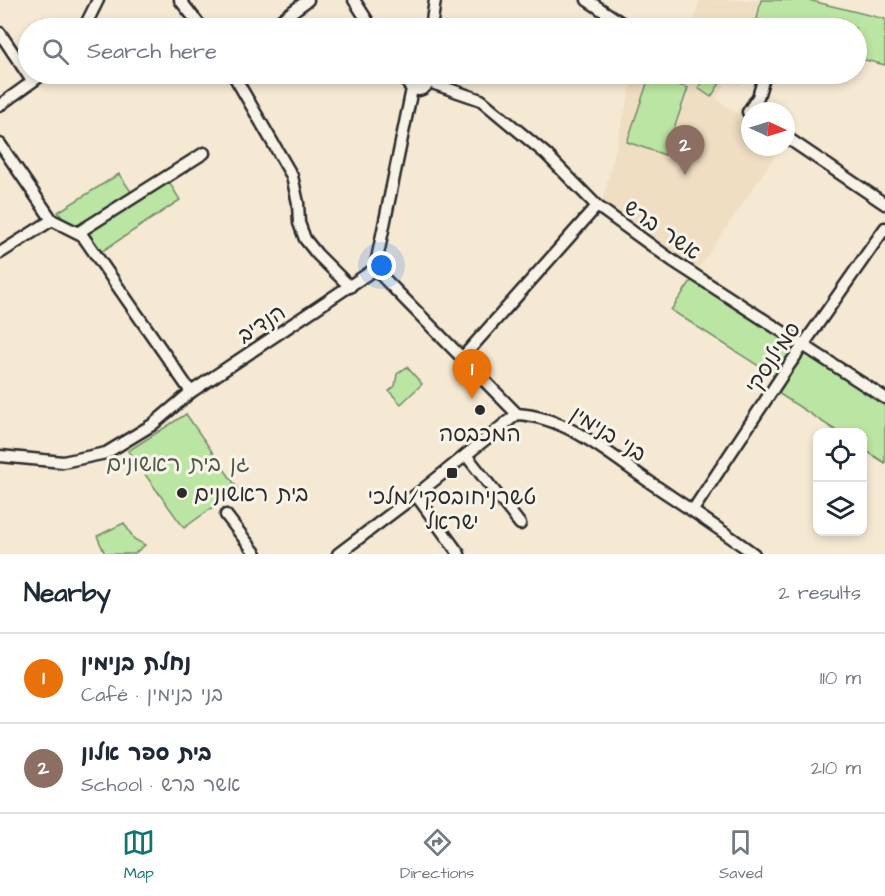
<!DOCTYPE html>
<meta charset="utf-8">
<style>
body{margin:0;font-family:"Architects Daughter","Playpen Sans Hebrew",sans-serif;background:#f6f6f7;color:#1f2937}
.controls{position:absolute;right:18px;bottom:18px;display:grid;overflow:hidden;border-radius:12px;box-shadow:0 3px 9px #0003}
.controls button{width:54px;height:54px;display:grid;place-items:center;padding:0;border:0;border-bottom:2px solid #e0e1e3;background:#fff;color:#1f2937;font:30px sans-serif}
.compass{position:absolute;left:741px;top:102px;width:54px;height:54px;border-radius:50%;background:#fff;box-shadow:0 3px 9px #0003;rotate:94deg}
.you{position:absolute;left:382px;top:266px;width:21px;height:21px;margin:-15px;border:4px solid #fff;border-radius:50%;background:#1a73e8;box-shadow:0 0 0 9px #1a73e833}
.badge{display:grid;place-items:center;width:39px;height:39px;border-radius:50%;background:#0f766e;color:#fff;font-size:20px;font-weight:700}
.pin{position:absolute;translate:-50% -50px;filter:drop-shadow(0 2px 3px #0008)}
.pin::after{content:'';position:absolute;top:32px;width:21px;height:18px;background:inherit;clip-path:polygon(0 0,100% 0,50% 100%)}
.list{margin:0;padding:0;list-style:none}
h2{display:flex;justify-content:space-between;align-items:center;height:78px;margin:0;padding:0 24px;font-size:26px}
h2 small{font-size:20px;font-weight:400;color:#747a83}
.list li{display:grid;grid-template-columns:39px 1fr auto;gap:18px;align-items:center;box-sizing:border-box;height:90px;padding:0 24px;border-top:2px solid #e0e1e3}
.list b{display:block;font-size:22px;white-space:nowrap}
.list p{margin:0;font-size:20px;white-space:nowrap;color:#747a83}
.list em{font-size:20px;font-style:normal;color:#747a83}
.icon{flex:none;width:33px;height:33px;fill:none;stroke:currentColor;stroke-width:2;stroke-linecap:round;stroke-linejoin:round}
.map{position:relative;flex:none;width:885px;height:554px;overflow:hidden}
.search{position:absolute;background:#fff;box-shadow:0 3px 9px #0003;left:18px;right:18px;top:18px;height:66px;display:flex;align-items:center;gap:15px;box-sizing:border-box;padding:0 21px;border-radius:33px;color:#747a83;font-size:22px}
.sheet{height:258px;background:#fff}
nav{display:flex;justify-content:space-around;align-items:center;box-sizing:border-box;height:84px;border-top:2px solid #e0e1e3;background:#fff;font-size:16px;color:#747a83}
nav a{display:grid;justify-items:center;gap:3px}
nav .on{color:#0f766e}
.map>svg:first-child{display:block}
.built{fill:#f0dec3}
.green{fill:#bbe5a2;stroke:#738866;stroke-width:1.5}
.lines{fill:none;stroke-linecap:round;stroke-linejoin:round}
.minor-casing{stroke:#2b2b2b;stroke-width:15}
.minor{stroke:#f7f3e8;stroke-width:10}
.poi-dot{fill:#2b2b2b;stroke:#f7f3e8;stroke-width:2}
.labels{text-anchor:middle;stroke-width:6;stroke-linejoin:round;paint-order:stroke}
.street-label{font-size:22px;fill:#2b2b2b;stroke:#f7f3e8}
.poi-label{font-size:22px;fill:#2b2b2b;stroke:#f7f3e8}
.park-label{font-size:22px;fill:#4f5a49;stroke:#f7f3e8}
</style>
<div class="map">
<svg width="885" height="554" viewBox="0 0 885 554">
<rect width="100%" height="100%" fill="#f5e9d4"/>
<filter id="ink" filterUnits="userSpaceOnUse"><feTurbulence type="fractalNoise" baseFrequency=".0167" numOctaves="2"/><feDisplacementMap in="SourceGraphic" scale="12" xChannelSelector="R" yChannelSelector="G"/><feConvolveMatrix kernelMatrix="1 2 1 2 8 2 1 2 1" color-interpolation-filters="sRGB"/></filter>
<g filter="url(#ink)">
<!-- built -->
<g class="built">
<polygon points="699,0 759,0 753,28 693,28"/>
<polygon points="634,74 680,74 694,83 700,74 742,74 740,85 729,78 716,99 750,122 750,147 781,147 697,271 602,203"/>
</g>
<!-- green -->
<g class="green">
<polygon points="761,0 808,0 885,19 885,65 857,58 856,28 755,28"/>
<polygon points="707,74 741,74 739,82 726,74 711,97 698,88"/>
<polygon points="650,75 688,88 665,155 627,142"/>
<polygon points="119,174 132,193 80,225 67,224 58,212"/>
<polygon points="168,180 180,200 101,252 88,232"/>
<polygon points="693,278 885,403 885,463 863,449 862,433 838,432 775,391 782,381 671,310"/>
<polygon points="407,367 422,384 401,404 389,391 395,386 397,374"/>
<polygon points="186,414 238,489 184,528 128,451"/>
<polygon points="124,523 134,539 145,545 134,554 105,554 97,536"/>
</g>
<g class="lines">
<!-- minor casing -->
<g class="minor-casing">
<g id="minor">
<polyline points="180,0 202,28"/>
<polyline points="354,0 372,28"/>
<polyline points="587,0 629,28"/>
<polyline points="84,28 98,0"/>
<polyline points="270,28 308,0"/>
<polyline points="431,28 435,0"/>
<polyline points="0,33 32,81"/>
<polyline points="233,74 292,176 298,203 299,223 305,239 317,254 350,287"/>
<path d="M407,74L408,84L412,89L419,90C427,88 430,82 428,74"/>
<polyline points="691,74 692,74"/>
<polyline points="429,82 481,100 546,154 597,206 673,261 885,398"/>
<polyline points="0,105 43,74"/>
<polyline points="748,112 758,97 765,74"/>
<polyline points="786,137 885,204"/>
<polyline points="0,144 52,220 82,235 191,392"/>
<polyline points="79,232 204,153"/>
<polyline points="0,253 52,220"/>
<path d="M375,269L517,414C568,417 610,455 651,483C685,506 720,529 754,554"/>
<polyline points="462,358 597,206"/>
<polyline points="466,455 520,524"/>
<polyline points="0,456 63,462 106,453 152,425 191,392 375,269 412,89"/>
<polyline points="416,495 459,554"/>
<polyline points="693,510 785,371 885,228"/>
<polyline points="226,515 256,554"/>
<polyline points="338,554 416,495 517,414"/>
</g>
</g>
<!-- minor -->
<use href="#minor" class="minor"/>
</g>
</g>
<!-- markers -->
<g class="poi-dot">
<circle cx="480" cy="410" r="6"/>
<rect x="446" y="467" width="12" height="12" rx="3"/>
<circle cx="182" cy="493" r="6"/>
</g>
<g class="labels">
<!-- street labels -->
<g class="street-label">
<text transform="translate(663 229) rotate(35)" y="8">אשר ברש</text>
<text transform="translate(261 323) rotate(-33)" y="8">הנדיב</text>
<text transform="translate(772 357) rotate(-56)" y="8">סמילנסקי</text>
<text transform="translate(609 433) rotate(32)" y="8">בני בנימין</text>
</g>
<!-- poi labels -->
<g class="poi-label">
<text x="480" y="441">המכבסה</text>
<text x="194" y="501" text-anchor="start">בית ראשונים</text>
<text x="452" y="504">טשרניחובסקי/מלכי<tspan x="452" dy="25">ישראל</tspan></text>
</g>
<!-- park labels -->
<g class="park-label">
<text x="178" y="471">גן בית ראשונים</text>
</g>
</g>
</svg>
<div class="controls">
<button><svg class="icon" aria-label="locate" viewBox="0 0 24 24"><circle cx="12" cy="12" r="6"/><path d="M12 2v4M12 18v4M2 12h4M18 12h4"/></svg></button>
<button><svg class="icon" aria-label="layers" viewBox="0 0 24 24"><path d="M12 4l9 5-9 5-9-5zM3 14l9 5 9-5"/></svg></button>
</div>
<svg class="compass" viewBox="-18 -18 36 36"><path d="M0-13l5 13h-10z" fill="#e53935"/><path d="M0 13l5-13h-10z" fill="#747a83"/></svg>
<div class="you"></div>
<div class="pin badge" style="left:472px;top:399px;background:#e8710a">1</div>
<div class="pin badge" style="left:685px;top:175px;background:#8d6e63">2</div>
<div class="search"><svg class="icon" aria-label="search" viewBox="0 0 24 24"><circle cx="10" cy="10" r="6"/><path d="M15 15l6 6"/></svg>Search here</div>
</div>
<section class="sheet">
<h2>Nearby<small>2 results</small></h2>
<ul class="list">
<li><span class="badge" style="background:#e8710a">1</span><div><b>נחלת בנימין</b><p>Café · בני בנימין</p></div><em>110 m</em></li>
<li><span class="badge" style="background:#8d6e63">2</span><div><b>בית ספר אלון</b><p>School · אשר ברש</p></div><em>210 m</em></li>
</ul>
</section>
<nav>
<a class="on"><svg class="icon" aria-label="map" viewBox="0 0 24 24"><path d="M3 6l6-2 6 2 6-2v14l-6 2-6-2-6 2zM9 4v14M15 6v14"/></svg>Map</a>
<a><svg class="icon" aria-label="directions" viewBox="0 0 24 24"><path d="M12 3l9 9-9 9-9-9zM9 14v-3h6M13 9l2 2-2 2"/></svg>Directions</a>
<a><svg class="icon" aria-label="saved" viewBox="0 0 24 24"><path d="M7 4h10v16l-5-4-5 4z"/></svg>Saved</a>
</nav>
